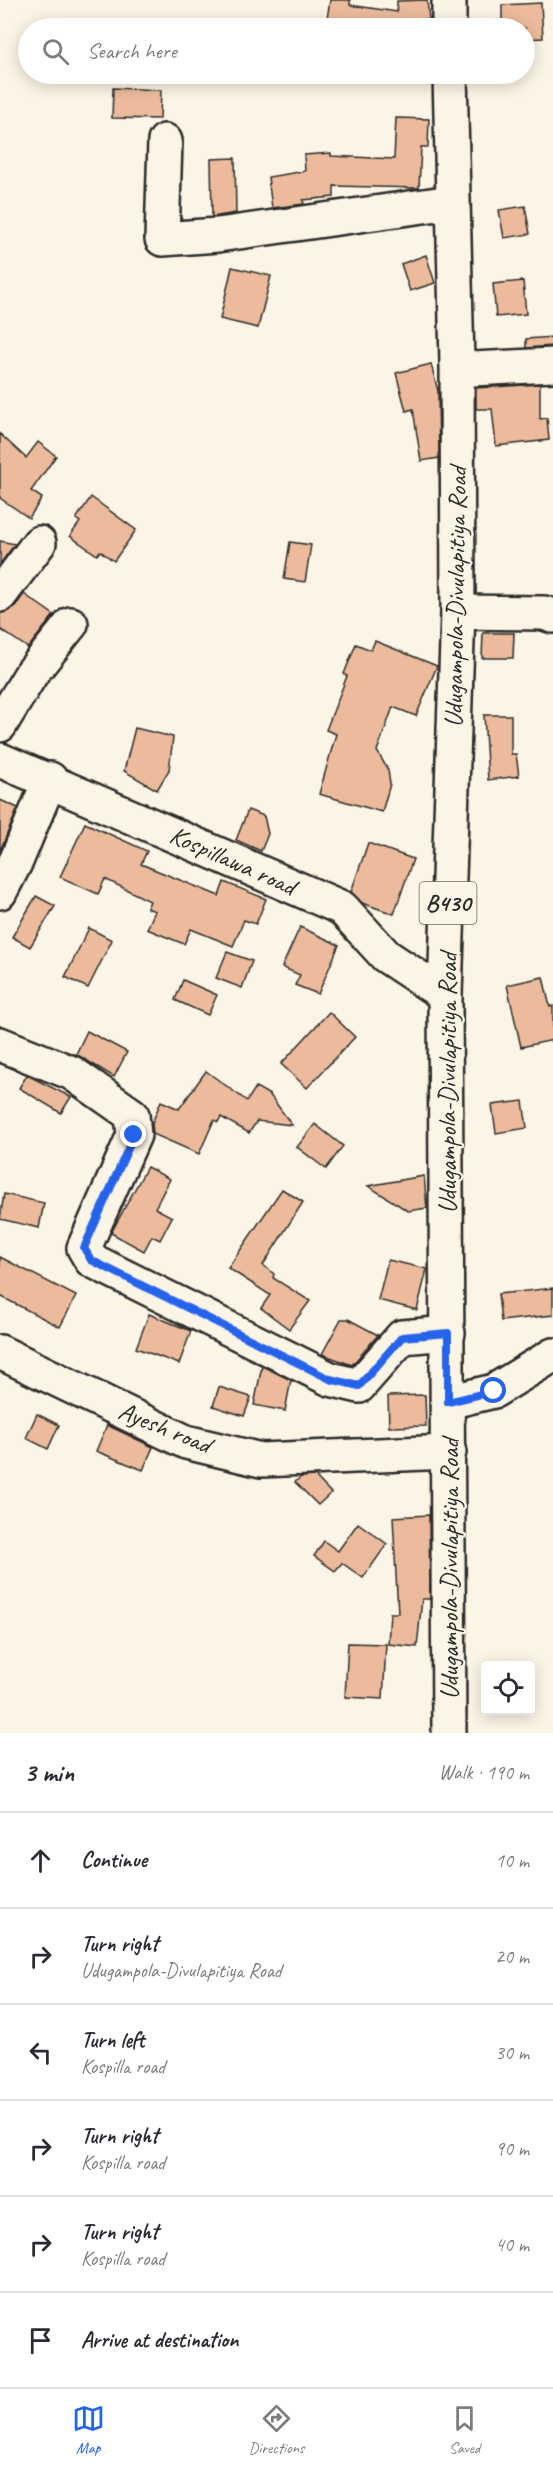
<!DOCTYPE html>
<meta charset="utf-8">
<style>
body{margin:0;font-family:Caveat,sans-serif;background:#f2f2f3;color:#2b2b33}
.controls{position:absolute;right:18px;bottom:18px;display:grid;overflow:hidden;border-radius:6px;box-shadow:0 3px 15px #0003}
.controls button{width:54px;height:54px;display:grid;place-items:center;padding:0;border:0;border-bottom:2px solid #e1e1e2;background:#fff;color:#2b2b33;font:30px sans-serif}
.stop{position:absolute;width:18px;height:18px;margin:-14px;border:4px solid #2563eb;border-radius:50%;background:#fff}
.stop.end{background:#2563eb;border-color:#fff;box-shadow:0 2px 6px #0008}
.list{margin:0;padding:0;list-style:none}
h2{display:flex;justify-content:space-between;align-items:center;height:78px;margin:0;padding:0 24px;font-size:26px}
h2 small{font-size:20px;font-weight:400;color:#7c7c81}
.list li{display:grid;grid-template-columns:39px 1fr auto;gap:18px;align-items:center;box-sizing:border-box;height:96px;padding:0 24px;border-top:2px solid #e1e1e2}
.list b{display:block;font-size:22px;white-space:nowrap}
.list p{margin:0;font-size:20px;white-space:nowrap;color:#7c7c81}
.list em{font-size:20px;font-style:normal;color:#7c7c81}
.icon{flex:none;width:33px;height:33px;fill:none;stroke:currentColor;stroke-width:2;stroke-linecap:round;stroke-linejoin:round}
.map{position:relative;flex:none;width:553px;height:1733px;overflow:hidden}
.search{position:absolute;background:#fff;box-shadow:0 3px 15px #0003;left:18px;right:18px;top:18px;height:66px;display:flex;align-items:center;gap:15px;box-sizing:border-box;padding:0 21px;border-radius:33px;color:#7c7c81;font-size:22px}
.sheet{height:654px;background:#fff}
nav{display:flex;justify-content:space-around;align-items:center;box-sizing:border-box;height:84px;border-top:2px solid #e1e1e2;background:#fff;font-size:16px;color:#7c7c81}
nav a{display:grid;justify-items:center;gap:3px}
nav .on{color:#2563eb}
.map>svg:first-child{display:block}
.building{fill:#ecbb9c;stroke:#2b2b2b;stroke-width:1.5}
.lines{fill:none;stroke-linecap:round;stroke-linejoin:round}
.minor-casing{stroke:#2b2b2b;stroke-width:38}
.major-casing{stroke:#2b2b2b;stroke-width:38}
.minor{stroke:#fcf5e5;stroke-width:33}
.major{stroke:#fcf5e5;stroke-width:33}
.route{stroke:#2563eb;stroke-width:8}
.labels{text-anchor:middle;stroke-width:4.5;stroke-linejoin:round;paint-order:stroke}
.shield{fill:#fcf5e5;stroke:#6a6863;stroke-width:1.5}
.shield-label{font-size:24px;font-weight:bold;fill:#2b2b2b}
.street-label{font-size:26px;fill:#2b2b2b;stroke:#fcf5e5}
</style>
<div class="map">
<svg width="553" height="1733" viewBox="0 0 553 1733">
<rect width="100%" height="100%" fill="#fcf5e5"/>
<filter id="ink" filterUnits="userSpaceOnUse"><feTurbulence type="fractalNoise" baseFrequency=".0167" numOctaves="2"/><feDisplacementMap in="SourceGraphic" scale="12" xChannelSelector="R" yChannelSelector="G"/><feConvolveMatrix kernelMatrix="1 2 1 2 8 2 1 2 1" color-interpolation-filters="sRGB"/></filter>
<g filter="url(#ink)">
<!-- building -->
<g class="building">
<polygon points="330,0 350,0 350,5 397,12 397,1 427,0 430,28 347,28 326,25"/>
<polygon points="541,3 543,38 525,39 525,28 502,28 502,5"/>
<polygon points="113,88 161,90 160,119 112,118"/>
<polygon points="396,118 429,119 428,147 421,147 419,188 334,186 334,197 303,200 304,204 272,208 268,177 305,171 304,155 331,153 331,156 394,159"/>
<polygon points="235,158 236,213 212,217 211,159"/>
<polygon points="525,206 530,234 504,238 499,210"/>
<polygon points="426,255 435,283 410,291 401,264"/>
<polygon points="232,267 271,276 258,328 220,319"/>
<polygon points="523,281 526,314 496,317 493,284"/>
<polygon points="553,337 553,346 526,348 526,339"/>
<polygon points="431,364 438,391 439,458 421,461 413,409 406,411 396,373"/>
<polygon points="540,384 540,419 547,418 549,440 496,446 492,409 476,409 476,388"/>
<polygon points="0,434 26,458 38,442 56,456 31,491 42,498 29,518 0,498"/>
<polygon points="91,497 136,530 114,561 100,551 97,555 70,536 80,522 76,519"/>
<polygon points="0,541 15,544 0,564"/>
<polygon points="290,542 311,545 305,582 284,579"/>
<polygon points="24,594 54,615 28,648 0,629 0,613 15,607"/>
<polygon points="483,633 514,633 513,658 482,658"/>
<polygon points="375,641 437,666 416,716 393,707 377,751 388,770 390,784 382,812 319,794 336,734 326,730 347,676 344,674 356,644 371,650"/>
<polygon points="484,715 511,715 511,754 516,754 519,776 488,780"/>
<polygon points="135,728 173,737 169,770 157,790 124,771"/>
<polygon points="0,800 18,808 0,851"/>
<polygon points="248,810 264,816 268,834 261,851 236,840"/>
<polygon points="85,823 147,851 141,864 219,896 224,882 266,899 256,924 244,920 233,946 191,929 184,944 147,929 155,911 147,908 150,901 105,879 98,894 60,877"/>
<polygon points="368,843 413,859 394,914 362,903 351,892"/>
<polygon points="36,896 55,906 30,947 12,937"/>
<polygon points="300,927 339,945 318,994 295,985 300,975 282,967"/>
<polygon points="89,928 112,940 88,988 65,977"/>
<polygon points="227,952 252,961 242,988 216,978"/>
<polygon points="543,977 550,1007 553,1006 553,1040 521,1047 507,985"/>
<polygon points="183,980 217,995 208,1015 175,1000"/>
<polygon points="329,1012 355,1037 307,1088 281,1064"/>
<polygon points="87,1031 127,1052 114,1077 76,1054"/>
<polygon points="206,1071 247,1101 256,1087 270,1095 292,1125 257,1121 249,1133 221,1117 218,1122 214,1120 199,1154 153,1134 152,1123 161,1101 179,1109"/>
<polygon points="27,1075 71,1097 61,1113 19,1088"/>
<polygon points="523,1101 527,1128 496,1133 492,1105"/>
<polygon points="315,1124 343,1146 326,1169 297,1147"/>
<polygon points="147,1167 170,1179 155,1208 172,1217 160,1240 152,1236 144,1251 111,1233"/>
<polygon points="424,1176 427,1208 408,1211 368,1186"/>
<polygon points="282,1189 303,1202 263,1265 274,1274 273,1278 310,1301 289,1329 261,1308 270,1295 228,1268"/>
<polygon points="4,1194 44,1203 39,1228 0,1219"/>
<polygon points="0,1257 76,1296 60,1327 0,1296"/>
<polygon points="388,1260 427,1269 417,1310 378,1300"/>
<polygon points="553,1288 553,1315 501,1321 498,1294"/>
<polygon points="149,1314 191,1331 179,1364 136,1348"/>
<polygon points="341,1319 348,1319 378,1335 352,1365 322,1354"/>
<polygon points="262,1366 291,1380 285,1411 254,1405"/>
<polygon points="219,1387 251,1397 244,1416 213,1406"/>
<polygon points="425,1395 426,1426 389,1427 388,1396"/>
<polygon points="37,1414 59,1425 48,1449 26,1438"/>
<polygon points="107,1425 153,1447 143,1470 96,1451"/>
<polygon points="315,1476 331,1493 318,1505 295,1482 301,1477"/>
<polygon points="429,1515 430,1599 422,1599 417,1647 388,1644 390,1613 398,1613 393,1517"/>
<polygon points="358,1523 387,1544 363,1578 342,1563 335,1571 314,1556 324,1541 338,1551"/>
<polygon points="348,1643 386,1644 383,1699 345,1697"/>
</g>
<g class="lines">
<!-- minor casing -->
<g class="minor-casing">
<g id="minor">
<polyline points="165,141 162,239 218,235 452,202"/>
<polyline points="457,363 473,369 553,365"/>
<polyline points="0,595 39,543"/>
<polyline points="458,612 544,613 553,616"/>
<polyline points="0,725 31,674 71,624"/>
<polyline points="0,760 342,908 386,956 445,995"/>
<polyline points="0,892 17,859 50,779"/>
<polyline points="0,1044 72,1073 132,1115 134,1135 84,1248 91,1260 330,1379 359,1386 402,1337 448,1333"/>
<polyline points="0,1352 186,1442 261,1460 449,1452"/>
<polyline points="448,1402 494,1391 553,1355"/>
</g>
</g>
<!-- major casing -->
<g class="major-casing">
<g id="major">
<polyline points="449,0 449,28"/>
<polyline points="449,1733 445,995 458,612 457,363 450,74"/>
</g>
</g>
<!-- minor -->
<use href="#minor" class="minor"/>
<!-- major -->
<use href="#major" class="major"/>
</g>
</g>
<g class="lines" filter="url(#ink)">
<!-- route -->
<polyline class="route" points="134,1135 84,1248 91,1260 330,1379 359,1386 402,1337 448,1333 448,1402 494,1391"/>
</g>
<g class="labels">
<!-- shield labels -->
<rect class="shield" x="419.5" y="882" width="57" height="42" rx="4.5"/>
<g class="shield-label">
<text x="448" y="911">B430</text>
</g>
<!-- street labels -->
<g class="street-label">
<text transform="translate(455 597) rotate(-89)" y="9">Udugampola-Divulapitiya Road</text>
<text transform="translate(233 860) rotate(24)" y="9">Kospillawa road</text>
<text transform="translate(447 1083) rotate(-90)" y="9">Udugampola-Divulapitiya Road</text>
<text transform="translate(165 1427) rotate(22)" y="9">Ayesh road</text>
<text transform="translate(449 1569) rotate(-90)" y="9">Udugampola-Divulapitiya Road</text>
</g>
</g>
</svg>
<div class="controls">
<button><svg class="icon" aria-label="locate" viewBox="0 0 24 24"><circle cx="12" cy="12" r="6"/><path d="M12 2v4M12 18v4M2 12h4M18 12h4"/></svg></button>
</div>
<div class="stop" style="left:494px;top:1391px"></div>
<div class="stop end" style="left:134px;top:1135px"></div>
<div class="search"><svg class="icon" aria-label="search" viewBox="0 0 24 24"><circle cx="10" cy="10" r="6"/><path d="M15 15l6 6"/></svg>Search here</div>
</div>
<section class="sheet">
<h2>3 min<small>Walk · 190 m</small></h2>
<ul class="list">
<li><svg class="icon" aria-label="ahead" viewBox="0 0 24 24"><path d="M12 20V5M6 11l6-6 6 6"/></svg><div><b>Continue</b></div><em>10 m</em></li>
<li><svg class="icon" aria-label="right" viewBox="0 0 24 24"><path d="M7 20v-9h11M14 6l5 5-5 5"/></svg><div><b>Turn right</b><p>Udugampola-Divulapitiya Road</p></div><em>20 m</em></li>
<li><svg class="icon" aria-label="left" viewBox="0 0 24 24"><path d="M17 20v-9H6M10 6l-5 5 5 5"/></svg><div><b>Turn left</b><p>Kospilla road</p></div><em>30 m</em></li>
<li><svg class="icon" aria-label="right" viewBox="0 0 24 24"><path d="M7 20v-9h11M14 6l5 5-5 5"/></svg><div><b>Turn right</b><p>Kospilla road</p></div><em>90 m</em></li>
<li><svg class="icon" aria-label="right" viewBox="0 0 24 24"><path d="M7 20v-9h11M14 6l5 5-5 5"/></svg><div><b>Turn right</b><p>Kospilla road</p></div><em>40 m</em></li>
<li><svg class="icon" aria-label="arrive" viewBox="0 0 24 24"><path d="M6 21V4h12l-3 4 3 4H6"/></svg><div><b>Arrive at destination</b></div></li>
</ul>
</section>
<nav>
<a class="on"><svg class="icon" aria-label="map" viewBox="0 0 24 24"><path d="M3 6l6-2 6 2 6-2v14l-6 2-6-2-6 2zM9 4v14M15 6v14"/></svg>Map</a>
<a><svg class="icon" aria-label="directions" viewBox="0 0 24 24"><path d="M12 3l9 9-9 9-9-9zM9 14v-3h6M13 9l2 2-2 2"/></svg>Directions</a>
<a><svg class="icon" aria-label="saved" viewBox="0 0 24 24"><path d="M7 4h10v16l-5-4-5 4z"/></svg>Saved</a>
</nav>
